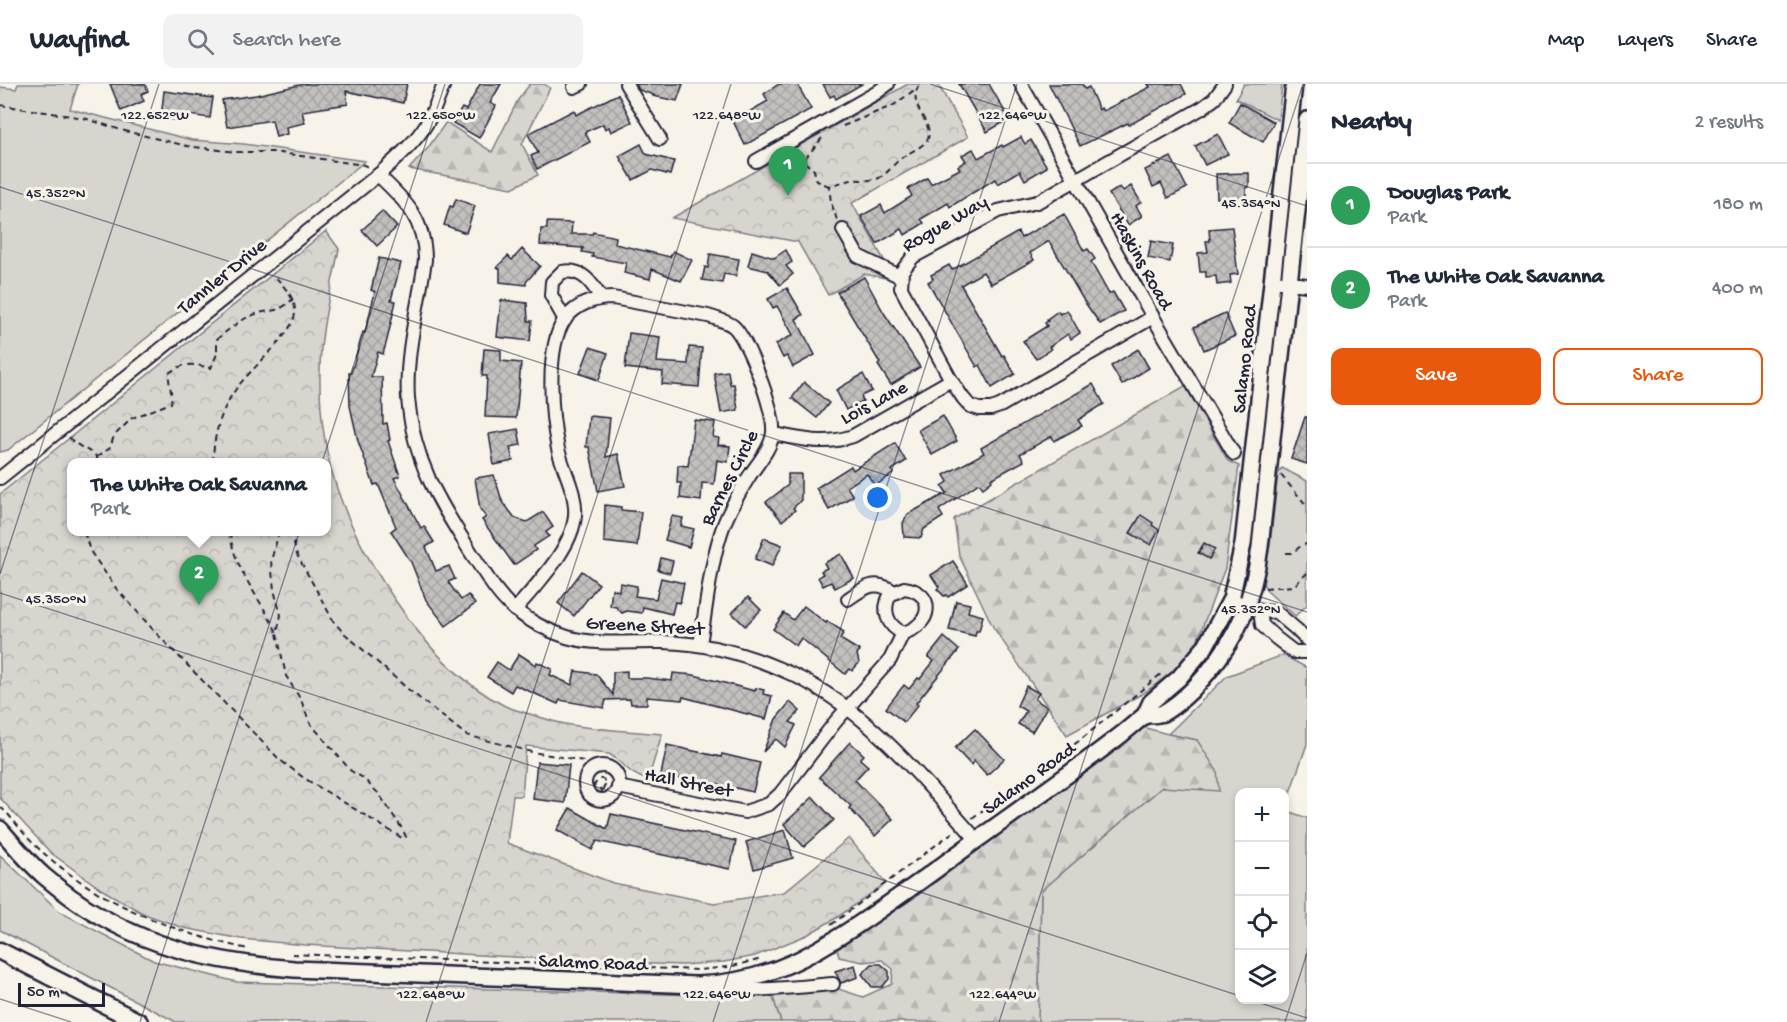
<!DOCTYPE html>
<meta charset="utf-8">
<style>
body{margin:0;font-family:"Gochi Hand",sans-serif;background:#f2f2f3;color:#1f2937}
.controls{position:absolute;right:18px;bottom:18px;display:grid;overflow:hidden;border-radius:12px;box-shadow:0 3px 9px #0003}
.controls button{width:54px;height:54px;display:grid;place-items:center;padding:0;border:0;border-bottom:2px solid #e0e1e3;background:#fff;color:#1f2937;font:30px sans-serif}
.scale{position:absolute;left:18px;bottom:15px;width:87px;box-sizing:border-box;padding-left:6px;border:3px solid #22223b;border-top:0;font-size:16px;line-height:21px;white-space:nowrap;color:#22223b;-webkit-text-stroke:4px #f7f3e8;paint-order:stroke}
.you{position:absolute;left:878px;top:414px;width:21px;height:21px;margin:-15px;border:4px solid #fff;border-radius:50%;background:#1a73e8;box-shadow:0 0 0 9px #1a73e833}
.badge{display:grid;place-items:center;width:39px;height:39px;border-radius:50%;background:#ea580c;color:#fff;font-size:20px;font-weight:700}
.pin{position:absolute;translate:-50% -50px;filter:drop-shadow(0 2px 3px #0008)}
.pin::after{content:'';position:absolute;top:32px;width:21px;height:18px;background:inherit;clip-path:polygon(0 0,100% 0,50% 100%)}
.popup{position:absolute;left:67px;top:374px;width:264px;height:78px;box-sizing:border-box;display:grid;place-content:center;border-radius:12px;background:#fff;filter:drop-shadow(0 2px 4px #0005);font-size:20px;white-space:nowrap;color:#747a83}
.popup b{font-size:22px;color:#1f2937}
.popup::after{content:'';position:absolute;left:50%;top:100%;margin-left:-12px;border:12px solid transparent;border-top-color:#fff}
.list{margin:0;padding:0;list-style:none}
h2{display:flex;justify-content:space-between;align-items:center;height:78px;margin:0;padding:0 24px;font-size:26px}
h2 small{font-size:20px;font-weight:400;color:#747a83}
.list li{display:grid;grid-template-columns:39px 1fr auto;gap:18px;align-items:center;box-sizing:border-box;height:84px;padding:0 24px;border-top:2px solid #e0e1e3}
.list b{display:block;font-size:22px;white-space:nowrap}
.list p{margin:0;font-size:20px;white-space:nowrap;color:#747a83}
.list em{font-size:20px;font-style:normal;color:#747a83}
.actions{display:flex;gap:12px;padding:18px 24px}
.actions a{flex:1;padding:14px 0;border:2px solid #ea580c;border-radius:12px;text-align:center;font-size:21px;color:#ea580c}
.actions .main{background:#ea580c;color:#fff}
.icon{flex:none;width:33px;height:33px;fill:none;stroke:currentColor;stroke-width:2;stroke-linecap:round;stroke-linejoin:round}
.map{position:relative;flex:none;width:1307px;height:938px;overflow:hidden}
header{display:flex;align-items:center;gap:36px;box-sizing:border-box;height:84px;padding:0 30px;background:#fff;border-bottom:2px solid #e0e1e3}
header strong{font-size:28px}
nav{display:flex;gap:33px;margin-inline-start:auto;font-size:21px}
.search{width:420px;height:54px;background:#f2f2f3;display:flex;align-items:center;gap:15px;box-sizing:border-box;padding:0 21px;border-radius:12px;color:#747a83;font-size:22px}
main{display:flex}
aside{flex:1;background:#fff}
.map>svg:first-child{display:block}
.grass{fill:#d8d5cf;stroke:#7d7c85;stroke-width:1.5}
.forest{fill:url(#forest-firs);stroke:#7d7c85;stroke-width:1.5}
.park{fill:url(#park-crowns);stroke:#7d7c85;stroke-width:1.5;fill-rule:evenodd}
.building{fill:url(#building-cross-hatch);stroke:#22223b;stroke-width:1.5}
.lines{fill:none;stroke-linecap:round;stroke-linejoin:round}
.minor-casing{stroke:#22223b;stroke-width:16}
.major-casing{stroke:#22223b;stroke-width:20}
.highway-casing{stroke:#22223b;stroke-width:21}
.path{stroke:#22223b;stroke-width:2;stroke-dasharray:6 4.5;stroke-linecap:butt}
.minor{stroke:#f7f3e8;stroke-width:12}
.major{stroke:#f7f3e8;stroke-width:15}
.highway{stroke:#f7f3e8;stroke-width:16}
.ticks{fill:none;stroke:#22223b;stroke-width:1.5;stroke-opacity:0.45}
.labels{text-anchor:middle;stroke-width:6;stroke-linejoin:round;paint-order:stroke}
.street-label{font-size:20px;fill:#22223b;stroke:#f7f3e8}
.ticks-label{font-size:15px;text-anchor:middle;fill:#22223b;stroke:#f7f3e8;stroke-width:6;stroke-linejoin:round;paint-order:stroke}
</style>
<header>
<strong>Wayfind</strong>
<div class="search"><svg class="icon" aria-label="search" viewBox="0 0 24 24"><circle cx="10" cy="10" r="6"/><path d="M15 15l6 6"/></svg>Search here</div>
<nav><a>Map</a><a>Layers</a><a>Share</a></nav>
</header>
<main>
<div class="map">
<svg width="1307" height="938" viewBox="0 0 1307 938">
<defs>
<pattern id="forest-firs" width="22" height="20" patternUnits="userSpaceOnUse" patternTransform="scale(1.5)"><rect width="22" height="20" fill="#d8d5cf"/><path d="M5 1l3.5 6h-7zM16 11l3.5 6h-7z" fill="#b9b7b3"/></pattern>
<pattern id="park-crowns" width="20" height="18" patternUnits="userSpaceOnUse" patternTransform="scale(1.5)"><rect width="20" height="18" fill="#d8d5cf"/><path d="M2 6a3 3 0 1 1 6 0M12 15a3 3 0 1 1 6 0" fill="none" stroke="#b9b7b3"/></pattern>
<pattern id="building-cross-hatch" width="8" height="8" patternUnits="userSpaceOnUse" patternTransform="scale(1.5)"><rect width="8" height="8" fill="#c2bfbd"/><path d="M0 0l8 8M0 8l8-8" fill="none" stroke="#a6a4a3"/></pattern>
</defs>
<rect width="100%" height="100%" fill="#f7f3e8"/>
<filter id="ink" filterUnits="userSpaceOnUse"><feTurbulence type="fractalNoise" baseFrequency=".0167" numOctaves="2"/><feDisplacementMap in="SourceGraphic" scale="12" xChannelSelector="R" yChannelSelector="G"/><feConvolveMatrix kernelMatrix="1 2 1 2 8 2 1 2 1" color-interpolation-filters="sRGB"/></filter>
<g filter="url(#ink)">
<!-- grass -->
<g class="grass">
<polygon points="18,0 78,0 70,25 192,56 244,60 365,77 8,366 0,368 0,3 16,5"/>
<polygon points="1244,0 1282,0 1278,36 1236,15"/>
<polygon points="1282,384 1307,397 1307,521 1295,532 1267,507 1263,499 1270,461 1278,389"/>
<polygon points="1283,571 1307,584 1307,660 1285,723 1284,708 1240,708 1240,916 1284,916 1285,726 1307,734 1307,938 1038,938 1041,807 1162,703 1197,656 1168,650 1227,592"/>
<polygon points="0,771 60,828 154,877 237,898 773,913 781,938 176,938 0,846"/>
</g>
<!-- forest -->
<g class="forest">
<polygon points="530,0 544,0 550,4 522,60 538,91 512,104 409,85 428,64 446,38 492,68 518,16"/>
<polygon points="1185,302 1228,377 1239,382 1225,484 1191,573 1147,607 1067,651 993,543 959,471 954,435"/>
<polygon points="1142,643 1168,650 1197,656 1217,687 1219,707 1162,703 1041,807 1038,938 781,938 773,913 829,902 863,913 892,900 893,885 882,876 863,878 839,873 837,865 917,812"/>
</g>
<!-- park -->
<g class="park">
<polygon points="908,0 938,0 968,53 852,119 888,183 885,194 864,190 828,211 798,158 672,134"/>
<path d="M326,147L339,165C331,205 320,246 320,287C318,376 345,443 395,516C424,559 458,598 505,622C515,626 526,629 536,632C547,635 559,640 571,641C601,646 631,647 662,650L648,696C627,690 625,679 609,670L526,662L522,712H513L507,759L613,799L714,819L784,808L849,754L886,799L836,834L807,851L755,872L724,878L682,881L602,878L305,861L241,855L184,844L144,830L101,805L51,769L0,714V410ZM326,378V448H71V378Z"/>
</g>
<!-- building -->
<g class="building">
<polygon points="110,0 145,0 148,7 141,10 144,17 121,27"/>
<polygon points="304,0 407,0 403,19 346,7 348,20 302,27 305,39 286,43 287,50 276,53 272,36 227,43 222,16 256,11"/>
<polygon points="480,0 501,0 490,19 496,22 479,54 453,39 462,24 466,26"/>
<polygon points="636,0 683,0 677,17 653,12 654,11 639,6"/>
<polygon points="779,0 797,0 811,25 745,61 733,37 768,17 764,10"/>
<polygon points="823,0 862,0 836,15 834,11 830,13"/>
<polygon points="959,0 989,0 1009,35 987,48"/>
<polygon points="1049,0 1082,0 1085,5 1089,3 1099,26 1101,24 1103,27 1150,3 1148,0 1181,0 1186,10 1129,41 1128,39 1080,62"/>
<polygon points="164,7 213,14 210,34 189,31 188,38 161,34"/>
<polygon points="618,10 632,38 611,48 609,43 605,45 603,40 585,48 590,58 537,85 531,72 538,69 528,50 574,26 576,31"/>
<polygon points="1240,19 1274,38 1263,58 1229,39"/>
<polygon points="1218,50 1228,70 1205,81 1195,62"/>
<polygon points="1021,53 1025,60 1031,56 1047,83 1025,96 1020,87 998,100 995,95 950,123 948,119 921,135 924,139 905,151 902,145 877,160 861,132 881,121 885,129 912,112 908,105 927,94 931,100 960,85 958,82 966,77 962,71 973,65 978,74 1002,61 1003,63"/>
<polygon points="641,60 646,70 674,77 670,91 652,86 633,96 619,72"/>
<polygon points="1171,73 1187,104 1168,114 1161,99 1153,103 1145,86"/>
<polygon points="1249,89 1249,103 1246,103 1246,113 1217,114 1216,90"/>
<polygon points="1131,102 1141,118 1136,122 1142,132 1128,141 1109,110 1120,103 1123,107"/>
<polygon points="456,115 475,122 466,149 444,141 450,122 453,123"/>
<polygon points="382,127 397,143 377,162 362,146"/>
<polygon points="1064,130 1084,167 1088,165 1095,175 1091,178 1109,210 1113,208 1124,227 1100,240 1084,217 1049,157 1030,169 1034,176 991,200 983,188 961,201 1002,272 1004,271 1015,290 992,304 980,281 977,283 928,198 933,195 931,191 949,181 952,186 1018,148 1021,154"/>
<polygon points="547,138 572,139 571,150 592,150 593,148 616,153 615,160 670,173 673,167 692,176 681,197 652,185 650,195 624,189 626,179 592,173 593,170 582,168 583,164 540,161 541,145 547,145"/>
<polygon points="1232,143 1238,190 1230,191 1231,199 1217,201 1216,192 1206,193 1206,188 1200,188 1198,169 1208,168 1206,157 1210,157 1209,145"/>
<polygon points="1151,157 1173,161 1170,178 1148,174"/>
<polygon points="522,165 540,182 526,198 526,201 500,198 500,185 497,183 508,172 512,176"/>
<polygon points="786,166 792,178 786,182 793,190 780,201 768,187 748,182 752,167 774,174"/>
<polygon points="710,170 739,175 736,192 724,190 722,199 702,196 705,183 708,184"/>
<polygon points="379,174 401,179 391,216 396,217 387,256 383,270 378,268 371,293 382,293 383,340 387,339 390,356 388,357 400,392 394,394 421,444 424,442 434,458 426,463 436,487 449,482 455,495 448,498 461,516 468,511 475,520 446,542 426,516 411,478 391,447 396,443 378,400 374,401 358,357 350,322 349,289 351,289 363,248 365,249 375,208 371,206"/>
<polygon points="864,193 884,229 920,283 891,301 878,281 880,279 837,208"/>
<polygon points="787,204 803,231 796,235 815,271 793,283 787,272 783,274 776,260 793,251 777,222 773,224 768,215"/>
<polygon points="501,216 527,219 528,237 532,237 530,257 497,253"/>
<polygon points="1067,226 1080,249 1071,255 1068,250 1049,263 1051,265 1036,275 1023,257 1047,242 1045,239 1048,237 1047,235 1058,227 1060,230"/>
<polygon points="1225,229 1235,252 1204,266 1194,243"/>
<polygon points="629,249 660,253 657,278 688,280 689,263 702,264 699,303 662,300 663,288 625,284"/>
<polygon points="590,263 608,269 599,296 580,289"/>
<polygon points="484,265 501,266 501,277 521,279 516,334 485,333 487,292 482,292"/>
<polygon points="1138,265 1149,284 1122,301 1111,282"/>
<polygon points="728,287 730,300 734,300 738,326 721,329 714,289"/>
<polygon points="863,290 872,307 861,312 863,317 846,326 836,306"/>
<polygon points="804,298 829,319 817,334 792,314"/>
<polygon points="1093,300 1104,320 1078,336 1082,342 1054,357 1052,352 1020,370 1024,377 991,395 992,397 983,404 979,399 939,426 943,433 924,445 921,454 904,453 903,439 908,430 947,409 942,402 948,398 944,391 984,369 981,364"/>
<polygon points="589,332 610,334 606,373 618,370 625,402 598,407 589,363 586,363"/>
<polygon points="943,332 957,357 932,371 918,346"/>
<polygon points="1305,333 1307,333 1307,380 1291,375"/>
<polygon points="694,336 715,338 713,353 719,354 718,361 730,362 728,378 717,376 714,400 702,399 701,417 680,414 681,399 677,399 678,381 688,382"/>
<polygon points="518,345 521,361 510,363 513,377 494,381 489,350"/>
<polygon points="895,359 906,377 892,386 894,389 875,402 867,390 847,403 853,412 829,426 816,404 851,382 853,386"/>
<polygon points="788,390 801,390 801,416 793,424 795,426 782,437 766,418 788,401"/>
<polygon points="494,391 502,417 515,434 527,438 543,428 553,443 546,448 549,452 534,462 536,466 514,481 482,436 486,433 480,425 475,394"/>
<polygon points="605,421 621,423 621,426 641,428 637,462 604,458"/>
<polygon points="1141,431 1153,439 1152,441 1159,446 1151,461 1130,449"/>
<polygon points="672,432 683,434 681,442 694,445 689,463 665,456"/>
<polygon points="764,454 782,461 772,482 755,475"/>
<polygon points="1204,459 1215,465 1209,475 1198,469"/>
<polygon points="841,470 854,494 835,504 831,498 823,502 818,493 823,490 821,487 827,484 824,479"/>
<polygon points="661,474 673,477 670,489 658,486"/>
<polygon points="953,477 968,500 948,513 946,511 944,512 937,505 939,503 931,491"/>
<polygon points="582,487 599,500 574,532 558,519"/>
<polygon points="661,494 684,499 680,519 675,518 672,530 643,523 642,529 627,527 622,529 616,523 610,522 612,505 619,507 620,499 637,502 635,512 656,515"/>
<polygon points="748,513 761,526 745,542 732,529"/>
<polygon points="956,517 970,520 968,528 983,532 979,547 976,547 975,552 949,546"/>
<polygon points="804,522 826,539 827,537 844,548 840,555 860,567 857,570 859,579 852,587 850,585 845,590 801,554 796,562 773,545 784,529 793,536"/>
<polygon points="944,553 959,566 916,619 918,621 904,638 886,624 904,601 909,605 918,594 920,595 934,577 928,573"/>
<polygon points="519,570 536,581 537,578 552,585 550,591 572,601 575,587 596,590 613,611 613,588 627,587 627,594 646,594 672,597 673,589 694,591 755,607 756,604 764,606 763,610 772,612 766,635 683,613 682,616 647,613 647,620 631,620 630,615 606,616 604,624 560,616 558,620 515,601 511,608 487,593 497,578 509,586"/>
<polygon points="1026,602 1039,609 1035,615 1047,623 1032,648 1018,640 1026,627 1017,622"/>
<polygon points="790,618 800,627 790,638 796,641 785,663 776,655 763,668 776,635"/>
<polygon points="975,645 1004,675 987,691 974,677 971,681 955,664"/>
<polygon points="850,658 864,671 860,675 868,682 855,696 893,735 875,752 849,724 851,722 819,693"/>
<polygon points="667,661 721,673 722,670 760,679 753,708 701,696 701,699 661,691"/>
<polygon points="537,678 569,681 565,719 533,715"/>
<polygon points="813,713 834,736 804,763 784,740"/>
<polygon points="570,724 607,745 611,730 736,757 730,785 597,757 592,766 557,746"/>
<polygon points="785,746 793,774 754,785 746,758"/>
<polygon points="872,880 881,880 889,887 889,895 882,903 872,903 862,890"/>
<polygon points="855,881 858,893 841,899 835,887"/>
</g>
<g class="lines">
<!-- minor casing -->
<g class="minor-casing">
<g id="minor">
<polyline points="626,0 660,55"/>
<polyline points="1021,0 1153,233 1234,370"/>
<polyline points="574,3 581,0"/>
<polyline points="756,77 876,9 888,0"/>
<path d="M378,91C406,117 425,136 425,176C419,221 405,268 408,314C413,377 439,418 472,470C485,489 496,510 514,525C529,537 548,547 567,553C597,562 632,557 663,558C704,559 743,569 780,585C863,619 918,691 977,756"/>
<polyline points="843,146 858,172 901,193"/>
<polyline points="1272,197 1307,201"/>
<polyline points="1153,233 1000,322 991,325 979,325 970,322 963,314 951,296 901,204 902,187 913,173 998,127 1037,118 1053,109 1202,24 1214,15 1225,0"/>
<path d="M565,236L551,211L552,198L562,188C582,184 592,199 601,214"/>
<path d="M773,350C803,355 824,362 853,352L951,296"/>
<path d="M0,394L378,91C396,75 415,59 427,39C434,27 439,13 444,0"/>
<path d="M904,504C936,508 933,541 903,549C887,542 882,526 890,511Z"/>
<path d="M848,515C865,503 875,495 894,508"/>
<polyline points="1231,515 1260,527 1276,528 1297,546 1307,556"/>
<path d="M515,526C536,501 573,464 575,431C577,409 563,386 558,365C551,332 545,263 565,235C577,220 595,214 613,214L708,232C717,235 726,237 733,242C748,255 775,328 773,348C772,363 758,379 750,391C740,407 731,423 724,440C710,478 707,520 700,560"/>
<polyline points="1260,527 1262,541 1276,554 1294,568 1307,568"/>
<circle cx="602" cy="699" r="17"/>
<polyline points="618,703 745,728 769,720 780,710 836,637 890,576 903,549"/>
<path d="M716,902C755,909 794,903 833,900"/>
</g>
</g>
<!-- major casing -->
<g class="major-casing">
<g id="major">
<path d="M1145,631C1151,631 1158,631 1163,629C1194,611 1228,567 1242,534C1251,511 1257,487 1260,463L1307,36"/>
<path d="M0,745C14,761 28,778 44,792C120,857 196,877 294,885L696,901C770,899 819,868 878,827C910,805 940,783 971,760C1021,724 1073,688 1122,650L1145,631L1151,618L1179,594L1205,563L1231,515L1243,460L1294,0"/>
</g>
</g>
<!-- highway casing -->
<g class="highway-casing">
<polyline id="highway" points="0,867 139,938"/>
</g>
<!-- path -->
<g class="path">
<polyline points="0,21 84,34 121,46 187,62 236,68 273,68 364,81 368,83"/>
<polyline points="843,42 894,21 917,4"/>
<polyline points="822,54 803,77 814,86 817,97 829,102"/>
<path d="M837,136L831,118L829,102C837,100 844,97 852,96C861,95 870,98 879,94C887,90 893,81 900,75C908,68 921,65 927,56C937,40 904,22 920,0"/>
<path d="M69,353C77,363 88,365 97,373V378"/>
<path d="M97,373L110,364L114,352L132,334L171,319C173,308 168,300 169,289C184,278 193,280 211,284L217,270V255C228,246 240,236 253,231C271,224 276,231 293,215"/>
<path d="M213,378C213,353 221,325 236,305C249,286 294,250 295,229C296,213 282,201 273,190"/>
<polyline points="1281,391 1307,422"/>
<polyline points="84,448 90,467 116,504 157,550 280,676 304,694 402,754 406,753 403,746 379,710 363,694 351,687 310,639 301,616 286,592 277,549 281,531 274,506 271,477 279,448"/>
<path d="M230,448C233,485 262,516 277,549"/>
<polyline points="296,448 294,460 297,471 334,538 344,549 409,606 466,651 532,668 584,677 587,681"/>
<polyline points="1286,469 1292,469 1302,461 1307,460"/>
<polyline points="1265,504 1294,502 1307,489"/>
<polyline points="602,706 606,700 603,695 599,695 594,701 596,704 602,706 602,716"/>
<path d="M0,723L6,728C16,739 25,752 36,762C94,817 171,848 248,865"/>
<polyline points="972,734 1079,657 1161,590"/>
<polyline points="831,841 953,748"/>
<polyline points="292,870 699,886 728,883 762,875"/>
</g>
<!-- minor -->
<use href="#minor" class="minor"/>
<!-- major -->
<use href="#major" class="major"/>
<!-- highway -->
<use href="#highway" class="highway"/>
</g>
</g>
<!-- ticks -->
<path class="ticks" d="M930,0L1307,122M0,103L1307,528M0,490L159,0M0,509L1240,912M0,915L71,938M1251,916L1307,934M140,938L445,0M426,938L731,0M713,938L1017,0M999,938L1303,0M1285,938L1307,869"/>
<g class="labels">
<!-- street labels -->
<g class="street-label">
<text transform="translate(944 138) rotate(-30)" y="7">Rogue Way</text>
<text transform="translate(1143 176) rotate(61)" y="7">Haskins Road</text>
<text transform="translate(221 191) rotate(-39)" y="7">Tannler Drive</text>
<text transform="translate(1243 275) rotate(-84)" y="7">Salamo Road</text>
<text transform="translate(873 317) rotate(-28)" y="7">Lois Lane</text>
<text transform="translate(728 393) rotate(-63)" y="7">Barnes Circle</text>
<text transform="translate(645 540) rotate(3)" y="7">Greene Street</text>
<text transform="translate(1028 693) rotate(-36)" y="7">Salamo Road</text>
<text transform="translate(689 697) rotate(11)" y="7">Hall Street</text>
<text transform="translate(593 877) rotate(2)" y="7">Salamo Road</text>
</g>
</g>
<g class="ticks-label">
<text x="155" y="35">122.652°W</text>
<text x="441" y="35">122.650°W</text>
<text x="727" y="35">122.648°W</text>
<text x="1013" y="35">122.646°W</text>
<text x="56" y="113">45.352°N</text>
<text x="1251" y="123">45.354°N</text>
<text x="56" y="519">45.350°N</text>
<text x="1251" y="529">45.352°N</text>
<text x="431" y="914">122.648°W</text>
<text x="717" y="914">122.646°W</text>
<text x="1003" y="914">122.644°W</text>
</g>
</svg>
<div class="controls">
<button>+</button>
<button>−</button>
<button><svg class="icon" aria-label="locate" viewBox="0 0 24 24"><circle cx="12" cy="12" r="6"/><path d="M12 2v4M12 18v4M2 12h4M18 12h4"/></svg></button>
<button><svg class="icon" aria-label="layers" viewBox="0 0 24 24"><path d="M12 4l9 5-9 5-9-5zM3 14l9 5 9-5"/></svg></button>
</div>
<div class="scale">50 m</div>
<div class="you"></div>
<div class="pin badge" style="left:788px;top:112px;background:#2e9e5b">1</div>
<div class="pin badge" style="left:199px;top:521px;background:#2e9e5b">2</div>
<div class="popup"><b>The White Oak Savanna</b>Park</div>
</div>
<aside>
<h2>Nearby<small>2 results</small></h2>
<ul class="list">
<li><span class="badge" style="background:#2e9e5b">1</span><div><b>Douglas Park</b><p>Park</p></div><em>180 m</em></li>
<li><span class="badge" style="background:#2e9e5b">2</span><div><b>The White Oak Savanna</b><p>Park</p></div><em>400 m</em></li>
</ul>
<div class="actions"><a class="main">Save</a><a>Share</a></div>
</aside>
</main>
